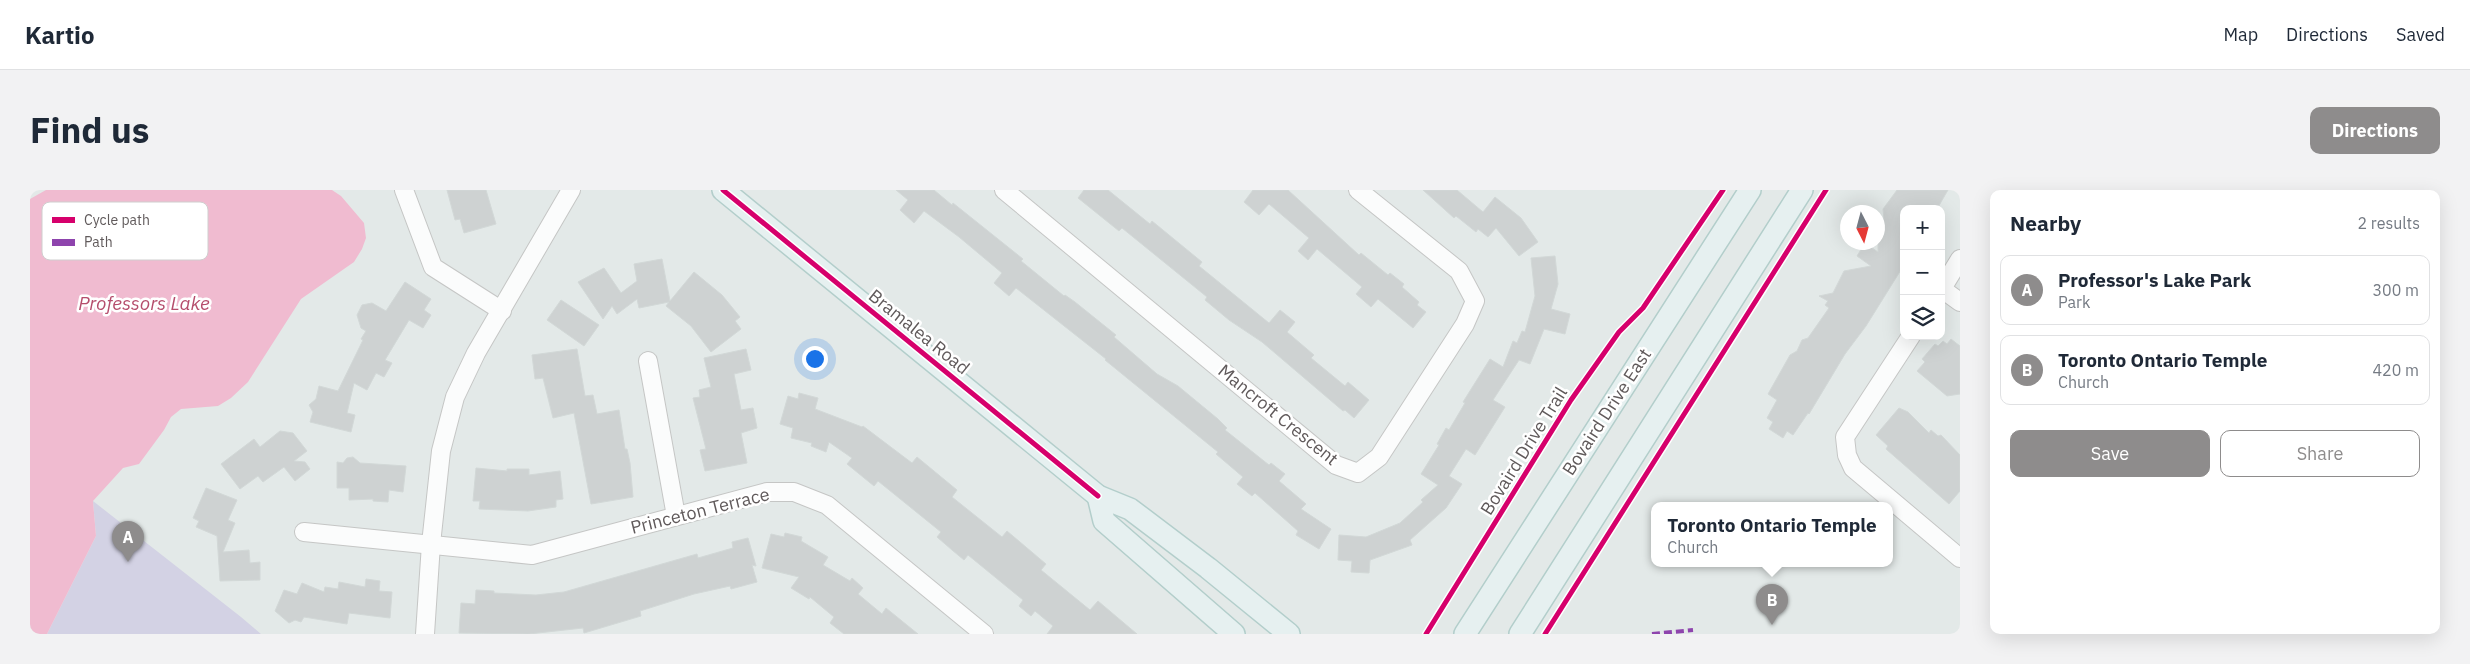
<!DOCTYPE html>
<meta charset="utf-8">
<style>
body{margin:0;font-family:"IBM Plex Sans",sans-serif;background:#f2f2f3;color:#1f2937}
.controls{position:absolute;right:15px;top:15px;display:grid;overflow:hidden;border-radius:10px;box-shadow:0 5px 20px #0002}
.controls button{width:45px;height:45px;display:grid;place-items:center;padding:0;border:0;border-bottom:1px solid #e0e1e3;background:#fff;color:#1f2937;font:25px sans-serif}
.compass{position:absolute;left:1810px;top:15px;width:45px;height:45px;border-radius:50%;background:#fff;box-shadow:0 5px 20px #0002;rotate:174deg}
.you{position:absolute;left:784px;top:168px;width:18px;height:18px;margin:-12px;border:4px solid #fff;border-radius:50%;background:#1a73e8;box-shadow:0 0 0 8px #1a73e833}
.badge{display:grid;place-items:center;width:32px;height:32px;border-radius:50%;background:#8e8c8c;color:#fff;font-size:16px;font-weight:700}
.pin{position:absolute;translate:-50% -41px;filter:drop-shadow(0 1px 2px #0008)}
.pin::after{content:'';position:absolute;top:26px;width:18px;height:15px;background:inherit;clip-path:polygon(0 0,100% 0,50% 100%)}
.popup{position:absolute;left:1621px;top:312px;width:242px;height:65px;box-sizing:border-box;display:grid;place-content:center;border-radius:10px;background:#fff;filter:drop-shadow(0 1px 4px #0005);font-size:16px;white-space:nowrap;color:#747a83}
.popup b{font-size:19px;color:#1f2937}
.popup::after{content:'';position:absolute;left:50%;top:100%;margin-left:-10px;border:10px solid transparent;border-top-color:#fff}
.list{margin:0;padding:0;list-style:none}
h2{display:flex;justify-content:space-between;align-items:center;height:65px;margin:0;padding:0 20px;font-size:21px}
h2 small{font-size:16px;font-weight:400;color:#747a83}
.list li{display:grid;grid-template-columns:32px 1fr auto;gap:15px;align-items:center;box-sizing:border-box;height:70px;margin:0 10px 10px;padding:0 10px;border:1px solid #e0e1e3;border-radius:10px}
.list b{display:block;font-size:19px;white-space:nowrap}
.list p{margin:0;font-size:16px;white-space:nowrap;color:#747a83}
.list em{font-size:16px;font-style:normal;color:#747a83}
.actions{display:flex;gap:10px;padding:15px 20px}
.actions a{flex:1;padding:11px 0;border:1px solid #8e8c8c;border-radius:10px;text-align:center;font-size:18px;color:#8e8c8c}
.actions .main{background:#8e8c8c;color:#fff}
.icon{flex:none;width:28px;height:28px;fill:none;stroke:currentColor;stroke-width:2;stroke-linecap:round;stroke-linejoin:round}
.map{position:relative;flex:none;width:1930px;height:444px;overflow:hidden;border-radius:10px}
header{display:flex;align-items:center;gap:30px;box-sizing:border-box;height:70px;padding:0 25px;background:#fff;border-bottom:1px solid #e0e1e3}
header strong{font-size:24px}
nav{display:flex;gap:28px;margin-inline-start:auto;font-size:18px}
.intro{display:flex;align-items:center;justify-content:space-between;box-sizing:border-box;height:120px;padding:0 30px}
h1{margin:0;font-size:35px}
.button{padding:12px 22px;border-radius:10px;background:#8e8c8c;color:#fff;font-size:18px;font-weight:700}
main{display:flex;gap:30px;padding:0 30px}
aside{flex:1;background:#fff;border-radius:10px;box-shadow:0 5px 20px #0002}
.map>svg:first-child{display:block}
.green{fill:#d3d2e4}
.water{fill:#f0bbd0}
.building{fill:#ced2d2;stroke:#d2d8d7}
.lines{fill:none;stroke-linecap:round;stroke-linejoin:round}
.minor-casing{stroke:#c5c6c5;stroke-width:20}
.major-casing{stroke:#b3cecb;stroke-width:24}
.minor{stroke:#fbfcfc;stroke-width:18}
.major{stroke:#e6f0f0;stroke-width:21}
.quiet{stroke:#8e44ad;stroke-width:4;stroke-dasharray:8 4;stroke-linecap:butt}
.cycleway-casing{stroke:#fff;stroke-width:8}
.cycleway{stroke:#d6006c;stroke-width:5}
.labels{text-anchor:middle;stroke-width:5;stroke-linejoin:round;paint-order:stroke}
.street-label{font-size:18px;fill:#605a5b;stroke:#fff}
.water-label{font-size:19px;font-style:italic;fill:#b54d6c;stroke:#fff}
.key{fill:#fff;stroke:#cfcece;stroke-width:1}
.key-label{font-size:14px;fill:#605a5b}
</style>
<header>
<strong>Kartio</strong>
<nav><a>Map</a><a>Directions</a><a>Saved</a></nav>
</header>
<div class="intro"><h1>Find us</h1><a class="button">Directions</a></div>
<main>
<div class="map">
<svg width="1930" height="444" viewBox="0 0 1930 444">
<rect width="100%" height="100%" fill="#e3e9e8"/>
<!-- green -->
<polygon class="green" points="63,311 211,427 231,444 17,444 66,346"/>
<!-- water -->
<polygon class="water" points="16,0 302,0 311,6 334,33 336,48 332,59 324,72 271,109 218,192 201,208 188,216 151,219 141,227 134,240 109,274 93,278 63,311 66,346 17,444 0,444 0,9"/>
<!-- building -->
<g class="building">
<polygon points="417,0 456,0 466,34 434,43 430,29 425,30"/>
<polygon points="866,0 904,0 922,15 923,13 993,69 991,71 1034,106 1035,105 1045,112 1086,145 1084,147 1127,184 1148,196 1188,229 1197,238 1195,240 1239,275 1241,273 1255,284 1249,291 1276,314 1271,319 1301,339 1289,359 1266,345 1268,341 1225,303 1222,306 1207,294 1213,287 1186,264 1188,262 1075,170 1076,169 986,98 979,106 964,93 972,83 929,47 894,21 884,33 870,20 878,10"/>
<polygon points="1054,0 1078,0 1120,34 1122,31 1172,72 1169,76 1239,133 1250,120 1265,132 1257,142 1284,165 1281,168 1315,196 1318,192 1339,210 1324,228 1315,220 1313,221 1232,152 1199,130 1175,110 1177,107 1092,38 1089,41 1048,8"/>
<polygon points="1223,0 1258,0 1329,65 1331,63 1358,85 1360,83 1374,94 1372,97 1389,112 1387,115 1396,122 1383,138 1348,109 1341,117 1326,104 1332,97 1287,59 1278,70 1268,61 1279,48 1239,14 1229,25 1214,12"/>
<polygon points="1393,0 1427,0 1453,22 1465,7 1491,28 1508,52 1489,66 1466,38 1458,47 1448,39 1446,42 1426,26 1424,28"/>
<polygon points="1867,0 1918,0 1907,19 1874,19 1874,75 1836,136 1815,164 1779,224 1778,223 1763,245 1757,241 1753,248 1739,239 1743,232 1737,228 1747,210 1738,204 1760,165 1767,161 1772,150 1778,148 1799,118 1795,115 1798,111 1789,106 1803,103 1814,81 1841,76 1827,66 1835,53 1848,62 1848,40 1854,29 1853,19"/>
<polygon points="1525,66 1528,94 1521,119 1540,124 1535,144 1514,139 1500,174 1489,170 1463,210 1475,217 1445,265 1436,259 1419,286 1432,294 1416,318 1380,350 1382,355 1340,370 1339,383 1321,382 1322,371 1308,370 1309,345 1336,347 1370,333 1393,312 1391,310 1408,295 1391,284 1409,255 1407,254 1416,238 1419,240 1435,213 1433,212 1460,169 1473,177 1483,151 1487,153 1492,141 1495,142 1505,106 1501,68"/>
<polygon points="632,69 640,111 664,82 692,105 710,127 705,131 711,139 681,162 661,136 636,116 639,112 609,118 607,109 587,124 582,116 573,129 548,92 574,78 591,103 607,91 604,74"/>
<polygon points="375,92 401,109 394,120 401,125 393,138 379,130 355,170 362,173 354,187 346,183 337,200 324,193 317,223 325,225 321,242 280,232 283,222 279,215 286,209 289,196 308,201 333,150 331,149 336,141 331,138 327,125 332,115 342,113 356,121"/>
<polygon points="531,110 569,135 554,156 517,130"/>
<polygon points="1921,149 1930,156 1930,204 1917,206 1887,181 1895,172 1892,169 1905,154 1908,156 1913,151 1917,154"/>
<polygon points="547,159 555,206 563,205 567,224 589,220 595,259 597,259 600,273 603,307 561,314 544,223 523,228 513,188 505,189 502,165"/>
<polygon points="716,159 721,180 704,184 711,220 723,218 727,238 711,243 717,273 675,281 670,260 676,259 663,208 670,207 669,200 681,197 674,168"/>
<polygon points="769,203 788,208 785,219 832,237 833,236 882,273 887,267 927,300 922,307 972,347 977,341 1016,374 1011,380 1060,420 1068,411 1107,444 1017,444 1023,436 1005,421 1001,426 989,416 993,410 938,365 934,370 922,360 907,347 911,342 848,291 844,296 817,274 822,268 799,252 796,262 781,256 782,253 761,248 763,238 750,234 758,206 768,209"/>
<polygon points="1869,218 1878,222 1899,243 1901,240 1908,246 1911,245 1930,265 1930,301 1919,314 1856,259 1858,256 1846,245"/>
<polygon points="250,241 263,243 277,261 264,271 275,272 280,279 265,291 254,277 233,292 228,286 210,299 191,274 224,249 230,257"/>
<polygon points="323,267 330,273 376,276 373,302 359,300 358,312 343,311 343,309 319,310 319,298 307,298 307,272 313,273 317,268"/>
<polygon points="446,278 477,281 477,279 499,279 499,285 530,281 533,309 526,310 526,317 498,321 449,319 450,311 443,311"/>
<polygon points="176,298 207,310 198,330 205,333 193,362 219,360 220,373 230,372 230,390 190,391 187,346 166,337 169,331 163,328"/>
<polygon points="755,343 772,347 771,351 798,367 793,375 820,391 822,388 833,398 828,404 852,424 856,418 888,444 814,444 800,433 804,427 780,407 779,409 761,398 769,387 732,378 741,344 754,347"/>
<polygon points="718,348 726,376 722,375 727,392 701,399 700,396 664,404 610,421 611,426 554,443 553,438 499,444 429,443 431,413 445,414 446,400 464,401 464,403 506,405 534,402 667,364 668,368 703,358 702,352"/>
<polygon points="336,389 350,391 349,401 362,402 360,428 319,423 317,434 274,427 271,432 265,430 259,433 245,421 254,400 267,404 272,393 294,402 295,397 308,399 309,392 335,397"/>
</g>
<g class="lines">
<!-- minor casing -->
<g class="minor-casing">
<g id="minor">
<polyline points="374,0 403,77 472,121"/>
<polyline points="974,0 1306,275 1328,283 1349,267 1435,134 1445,111 1429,81 1328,0"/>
<polyline points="1912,99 1930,112"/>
<polyline points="1911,100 1930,69"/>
<polyline points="1881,146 1815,247 1817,265 1823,278 1930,368"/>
<polyline points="618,171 646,326"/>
<polyline points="274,342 502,365 737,302 764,302 797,315 954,444"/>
<polyline points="395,444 401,354 411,261 425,207 446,163 541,0"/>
</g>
</g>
<!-- major casing -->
<g class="major-casing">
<g id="major">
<polyline points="693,0 1068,306 1100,319 1178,378 1259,444"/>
<polyline points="1068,306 1074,331 1204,444"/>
<polyline points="1435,444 1720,0"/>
<polyline points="1490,444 1772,0"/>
</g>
</g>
<!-- minor -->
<use href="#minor" class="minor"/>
<!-- major -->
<use href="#major" class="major"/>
<!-- quiet -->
<polyline class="quiet" points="1622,444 1663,440"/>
<!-- cycleway casing -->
<g class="cycleway-casing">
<g id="cycleway">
<polyline points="693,0 1068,306"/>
<polyline points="1396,444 1541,210 1589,142 1613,118 1693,0"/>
<polyline points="1515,444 1796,0"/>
</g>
</g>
<!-- cycleway -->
<use href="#cycleway" class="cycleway"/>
</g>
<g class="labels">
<!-- street labels -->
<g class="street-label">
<text transform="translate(889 142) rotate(39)" y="6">Bramalea Road</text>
<text transform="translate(1577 222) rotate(-57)" y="6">Bovaird Drive East</text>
<text transform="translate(1248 225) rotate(39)" y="6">Mancroft Crescent</text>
<text transform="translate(1494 261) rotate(-58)" y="6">Bovaird Drive Trail</text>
<text transform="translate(670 321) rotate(-14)" y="6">Princeton Terrace</text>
</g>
<!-- water labels -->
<g class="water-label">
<text x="114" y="120">Professors Lake</text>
</g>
</g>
<!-- legend -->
<rect x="12" y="12" width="166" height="58" rx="8" class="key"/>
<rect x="22" y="27" width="23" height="6" fill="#d6006c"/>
<rect x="22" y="49" width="23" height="7" fill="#8e44ad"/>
<g class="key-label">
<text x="54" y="35">Cycle path</text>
<text x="54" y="57">Path</text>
</g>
</svg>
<div class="controls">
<button>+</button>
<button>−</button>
<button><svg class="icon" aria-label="layers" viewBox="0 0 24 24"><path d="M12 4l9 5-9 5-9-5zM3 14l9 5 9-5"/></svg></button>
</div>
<svg class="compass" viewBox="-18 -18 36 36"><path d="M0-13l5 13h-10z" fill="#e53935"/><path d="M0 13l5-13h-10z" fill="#747a83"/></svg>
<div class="you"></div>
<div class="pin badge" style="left:98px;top:372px">A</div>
<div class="pin badge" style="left:1742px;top:435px">B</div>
<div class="popup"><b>Toronto Ontario Temple</b>Church</div>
</div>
<aside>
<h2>Nearby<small>2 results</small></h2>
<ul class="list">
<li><span class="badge">A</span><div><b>Professor's Lake Park</b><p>Park</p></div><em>300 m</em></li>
<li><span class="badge">B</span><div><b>Toronto Ontario Temple</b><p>Church</p></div><em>420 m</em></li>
</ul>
<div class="actions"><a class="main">Save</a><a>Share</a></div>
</aside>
</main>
